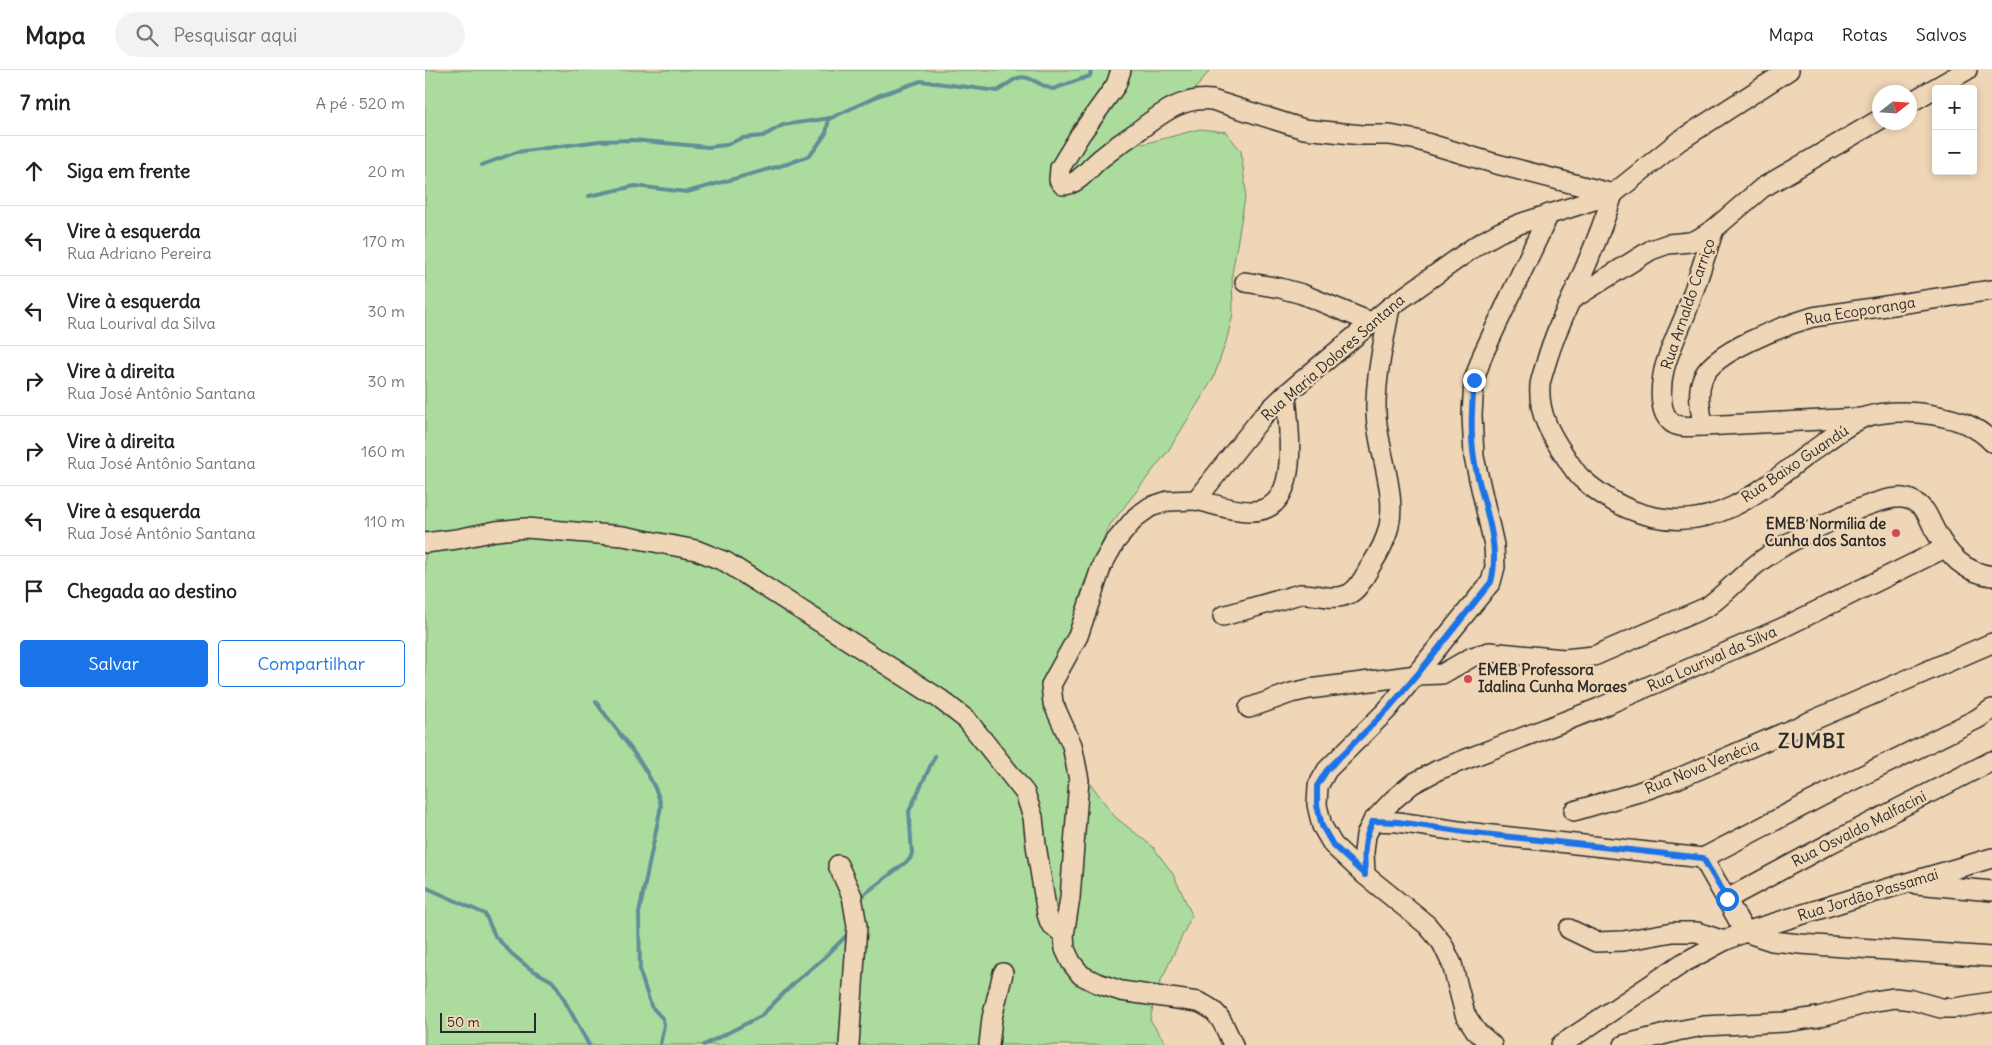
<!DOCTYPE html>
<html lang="pt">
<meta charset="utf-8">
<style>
body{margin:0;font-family:Delius,sans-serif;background:#f2f2f2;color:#222}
.controls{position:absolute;right:15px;top:15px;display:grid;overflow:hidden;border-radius:5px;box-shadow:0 2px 8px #0003}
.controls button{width:45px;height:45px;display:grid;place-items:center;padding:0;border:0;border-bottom:1px solid #e0e0e0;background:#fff;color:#222;font:25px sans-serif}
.compass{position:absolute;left:1447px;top:15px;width:45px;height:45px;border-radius:50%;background:#fff;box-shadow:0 2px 8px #0003;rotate:73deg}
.scale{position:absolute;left:15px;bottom:12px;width:96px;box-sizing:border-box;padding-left:5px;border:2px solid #2b2b2b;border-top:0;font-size:14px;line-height:18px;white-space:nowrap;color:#2b2b2b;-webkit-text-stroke:4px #eed6b6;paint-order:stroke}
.stop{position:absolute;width:15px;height:15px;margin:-11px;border:4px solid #1a73e8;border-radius:50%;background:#fff}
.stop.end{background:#1a73e8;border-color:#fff;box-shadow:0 1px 5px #0008}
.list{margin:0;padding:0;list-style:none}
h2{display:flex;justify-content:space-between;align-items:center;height:65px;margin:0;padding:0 20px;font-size:21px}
h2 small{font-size:16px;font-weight:400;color:#767676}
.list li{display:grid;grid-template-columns:32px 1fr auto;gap:15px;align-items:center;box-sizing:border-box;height:70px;padding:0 20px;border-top:1px solid #e0e0e0}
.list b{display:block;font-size:19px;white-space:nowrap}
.list p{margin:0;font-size:16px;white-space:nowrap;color:#767676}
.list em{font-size:16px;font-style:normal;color:#767676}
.actions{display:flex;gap:10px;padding:15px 20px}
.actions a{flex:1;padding:11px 0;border:1px solid #1a73e8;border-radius:5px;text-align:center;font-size:18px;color:#1a73e8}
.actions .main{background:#1a73e8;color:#fff}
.icon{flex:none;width:28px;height:28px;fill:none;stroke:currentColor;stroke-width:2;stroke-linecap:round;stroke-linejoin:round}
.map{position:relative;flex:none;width:1567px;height:975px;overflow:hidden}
header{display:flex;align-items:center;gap:30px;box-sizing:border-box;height:70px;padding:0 25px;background:#fff;border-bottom:1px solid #e0e0e0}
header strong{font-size:24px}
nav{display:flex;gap:28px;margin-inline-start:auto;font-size:18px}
.search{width:350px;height:45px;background:#f2f2f2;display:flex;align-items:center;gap:12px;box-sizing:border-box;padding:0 18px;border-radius:28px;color:#767676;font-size:19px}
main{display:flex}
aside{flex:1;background:#fff}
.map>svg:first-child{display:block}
.green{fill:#abdc9d;stroke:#6b8464}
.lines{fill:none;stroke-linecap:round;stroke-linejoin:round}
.stream{stroke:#608f97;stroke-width:4}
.minor-casing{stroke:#2b2b2b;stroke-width:22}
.minor{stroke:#eed6b6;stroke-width:19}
.route{stroke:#1a73e8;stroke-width:6}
.poi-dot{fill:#d1495b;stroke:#eed6b6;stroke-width:2}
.labels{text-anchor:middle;stroke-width:4.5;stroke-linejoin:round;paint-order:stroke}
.street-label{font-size:15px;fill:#2b2b2b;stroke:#eed6b6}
.poi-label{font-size:15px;font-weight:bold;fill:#2b2b2b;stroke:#eed6b6;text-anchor:end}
.district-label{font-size:20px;font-weight:bold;letter-spacing:1px;fill:#2b2b2b;stroke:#eed6b6}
</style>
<header>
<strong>Mapa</strong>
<div class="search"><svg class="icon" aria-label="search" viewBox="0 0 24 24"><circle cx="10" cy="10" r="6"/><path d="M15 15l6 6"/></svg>Pesquisar aqui</div>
<nav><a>Mapa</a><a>Rotas</a><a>Salvos</a></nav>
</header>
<main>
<aside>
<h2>7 min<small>A pé · 520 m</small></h2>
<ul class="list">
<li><svg class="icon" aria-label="ahead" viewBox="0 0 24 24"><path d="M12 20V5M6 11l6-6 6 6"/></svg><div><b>Siga em frente</b></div><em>20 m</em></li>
<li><svg class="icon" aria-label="left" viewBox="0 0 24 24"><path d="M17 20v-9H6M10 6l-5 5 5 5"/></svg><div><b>Vire à esquerda</b><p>Rua Adriano Pereira</p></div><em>170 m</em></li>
<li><svg class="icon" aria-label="left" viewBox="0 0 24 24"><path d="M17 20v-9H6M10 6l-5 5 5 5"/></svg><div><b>Vire à esquerda</b><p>Rua Lourival da Silva</p></div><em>30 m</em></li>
<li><svg class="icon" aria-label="right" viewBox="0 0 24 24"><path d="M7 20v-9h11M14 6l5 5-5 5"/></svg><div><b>Vire à direita</b><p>Rua José Antônio Santana</p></div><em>30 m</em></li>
<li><svg class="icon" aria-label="right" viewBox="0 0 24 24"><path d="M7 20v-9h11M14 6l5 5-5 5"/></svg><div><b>Vire à direita</b><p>Rua José Antônio Santana</p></div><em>160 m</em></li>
<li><svg class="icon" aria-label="left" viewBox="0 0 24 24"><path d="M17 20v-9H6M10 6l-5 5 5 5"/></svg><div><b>Vire à esquerda</b><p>Rua José Antônio Santana</p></div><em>110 m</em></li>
<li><svg class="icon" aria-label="arrive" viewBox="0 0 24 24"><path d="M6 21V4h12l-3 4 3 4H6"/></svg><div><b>Chegada ao destino</b></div></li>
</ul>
<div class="actions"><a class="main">Salvar</a><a>Compartilhar</a></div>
</aside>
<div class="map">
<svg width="1567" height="975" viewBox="0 0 1567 975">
<rect width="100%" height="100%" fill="#eed6b6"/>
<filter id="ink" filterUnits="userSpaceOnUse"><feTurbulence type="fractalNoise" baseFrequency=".02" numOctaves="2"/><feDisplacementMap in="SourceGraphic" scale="10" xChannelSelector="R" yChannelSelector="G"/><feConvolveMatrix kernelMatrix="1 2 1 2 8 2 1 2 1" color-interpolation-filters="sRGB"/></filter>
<g filter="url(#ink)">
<!-- green -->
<polygon class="green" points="0,0 785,0 771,18 711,66 718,74 775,59 801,62 816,81 821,122 807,204 808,244 801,272 788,309 743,381 685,455 659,513 645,562 619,616 662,709 690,747 728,777 748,804 767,845 732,919 725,950 742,975 0,975"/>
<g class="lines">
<!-- stream -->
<g class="stream">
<path d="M57,95L92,82L174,71L208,70L283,77L301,75L317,68L338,66L358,55L406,48L455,25L496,11L572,21C579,18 586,10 593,8C605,4 617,18 628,19L665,6L666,0"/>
<polyline points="164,126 210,116 262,122 362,94 384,86 390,79 401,63 404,48"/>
<path d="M171,632C190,659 230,704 236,736L214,843L215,902L226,936L238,949L239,955L235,975"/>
<polyline points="0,817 60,844 70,866 87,884 104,898 127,911 132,917 164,975"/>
<polyline points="433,829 485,789 487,783 484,741 510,686"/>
<polyline points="279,975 336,946 370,912 399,888 425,862"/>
</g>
<!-- minor casing -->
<g class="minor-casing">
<g id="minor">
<path d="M696,0L691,15L655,65L635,98L634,110L638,115C653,115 664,98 675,89C686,80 697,72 709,64C733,46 756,26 787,30L879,59L937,65H965L992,70L1068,93L1188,124C1178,155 1166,185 1153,214C1141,240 1129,265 1121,293C1119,300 1116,308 1115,315C1113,343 1125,364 1140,386C1145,394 1150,402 1156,408C1200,447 1254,463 1309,436C1335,423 1358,403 1382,385C1398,374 1422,354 1440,347C1462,340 1486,341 1509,345C1531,349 1551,355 1567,372"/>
<polyline points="1484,33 1542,0"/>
<path d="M1289,159C1280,187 1271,215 1261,243C1254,261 1244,280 1239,300C1236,314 1233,340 1245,351C1252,359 1268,356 1278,356L1436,348"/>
<polyline points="820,212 855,218 877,224 948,253"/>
<polyline points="1146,230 1226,180 1243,174 1265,172 1273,169 1289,159 1337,118 1454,50"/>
<path d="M1278,356C1276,341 1272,324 1277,310C1285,282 1361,255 1388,247L1567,220"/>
<path d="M771,430C789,434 810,442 828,441C878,440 863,356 861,324"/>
<polyline points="0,473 32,469 71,461 101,458 198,466 271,480 301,492 515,629 542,650 600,723 608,747 611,775 622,844 625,853 639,865"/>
<path d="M798,546L875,524C892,523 907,532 924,524C934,519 939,507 945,497C953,485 961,471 964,456C972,423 952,377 951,343C950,307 959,272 965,237"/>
<path d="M824,638L866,623L884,619L992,605L1017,604L1047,587L1064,582L1139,589L1169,586L1282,537C1302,523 1317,504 1337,490C1361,472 1450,425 1478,428C1487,429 1495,435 1500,441C1504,447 1507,455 1511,462C1524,486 1539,502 1567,506"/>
<polyline points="1149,741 1214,722 1254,708 1567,573"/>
<polyline points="948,751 973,752 1040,762 1278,788"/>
<polyline points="1278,788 1416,716 1552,649 1567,639"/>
<polyline points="1278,788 1320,862"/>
<polyline points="413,795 427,826 432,856 424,975"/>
<polyline points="940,805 939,782 941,765 948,751 968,730 987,714 1013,700 1174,638 1357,558 1520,478"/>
<polyline points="1491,814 1567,821"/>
<polyline points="1302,829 1404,774 1567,691"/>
<polyline points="1144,859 1171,872 1198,871 1248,862 1272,862 1299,871 1320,862 1437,826 1567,788"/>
<polyline points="1320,862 1347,871 1375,874 1567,887"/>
<polyline points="564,975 567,948 578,903"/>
<path d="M808,975C798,954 796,941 773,932L696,921L672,913L656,905L646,892L640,879L639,865L645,828L654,710L647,675L628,633L626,615L653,566L677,495L690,472L711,447L725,437L743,431L771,430L838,346L861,324L965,237L1052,175L1075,162L1097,153L1188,124L1254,71L1364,0"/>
<polyline points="1067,975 1051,961 1040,944 1027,894 1017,873 1002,855 940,805 908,775 897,756 892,735 893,716 902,700 962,640 1066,512 1070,497 1069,475 1049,387 1047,345 1049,310 1058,284 1124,144"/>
<polyline points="1136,975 1258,893 1299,871"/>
<polyline points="1199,975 1252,961 1279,956 1360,952 1393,947 1450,931 1470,928 1487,930 1516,938 1530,938 1567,932"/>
</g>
</g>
<!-- minor -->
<use href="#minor" class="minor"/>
</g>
</g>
<g class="lines" filter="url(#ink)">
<!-- route -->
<path class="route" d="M1049,310C1047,336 1045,362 1049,388C1055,428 1077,471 1066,512L992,605L962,640L902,700L892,716V735L897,756L908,775L940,805C939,784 938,770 948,751L973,752L1040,762L1278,788L1302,829"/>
</g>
<!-- markers -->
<g class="poi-dot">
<circle cx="1471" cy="463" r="5"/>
<circle cx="1043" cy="609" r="5"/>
</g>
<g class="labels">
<!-- street labels -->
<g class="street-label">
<text transform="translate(1263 234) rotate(-71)" y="5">Rua Arnaldo Carriço</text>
<text transform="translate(1435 241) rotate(-9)" y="5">Rua Ecoporanga</text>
<text transform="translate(908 288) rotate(-41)" y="5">Rua Maria Dolores Santana</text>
<text transform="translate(1370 394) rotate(-34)" y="5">Rua Baixo Guandú</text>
<text transform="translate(1287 589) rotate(-24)" y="5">Rua Lourival da Silva</text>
<text transform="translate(1277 697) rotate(-22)" y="5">Rua Nova Venécia</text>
<text transform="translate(1434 759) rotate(-27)" y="5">Rua Osvaldo Malfacini</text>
<text transform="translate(1443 825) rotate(-17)" y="5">Rua Jordão Passamai</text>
</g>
<!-- poi labels -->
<g class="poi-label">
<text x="1461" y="459">EMEB Normília de<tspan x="1461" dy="17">Cunha dos Santos</tspan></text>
<text x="1053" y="605" text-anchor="start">EMEB Professora<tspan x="1053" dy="17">Idalina Cunha Moraes</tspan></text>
</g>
<!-- district labels -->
<g class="district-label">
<text x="1387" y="678">ZUMBI</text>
</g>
</g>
</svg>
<div class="controls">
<button>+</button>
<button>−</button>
</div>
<svg class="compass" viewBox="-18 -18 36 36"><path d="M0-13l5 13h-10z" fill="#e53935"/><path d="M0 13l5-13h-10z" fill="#767676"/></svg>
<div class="scale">50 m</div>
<div class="stop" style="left:1302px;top:829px"></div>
<div class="stop end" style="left:1049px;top:310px"></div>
</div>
</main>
